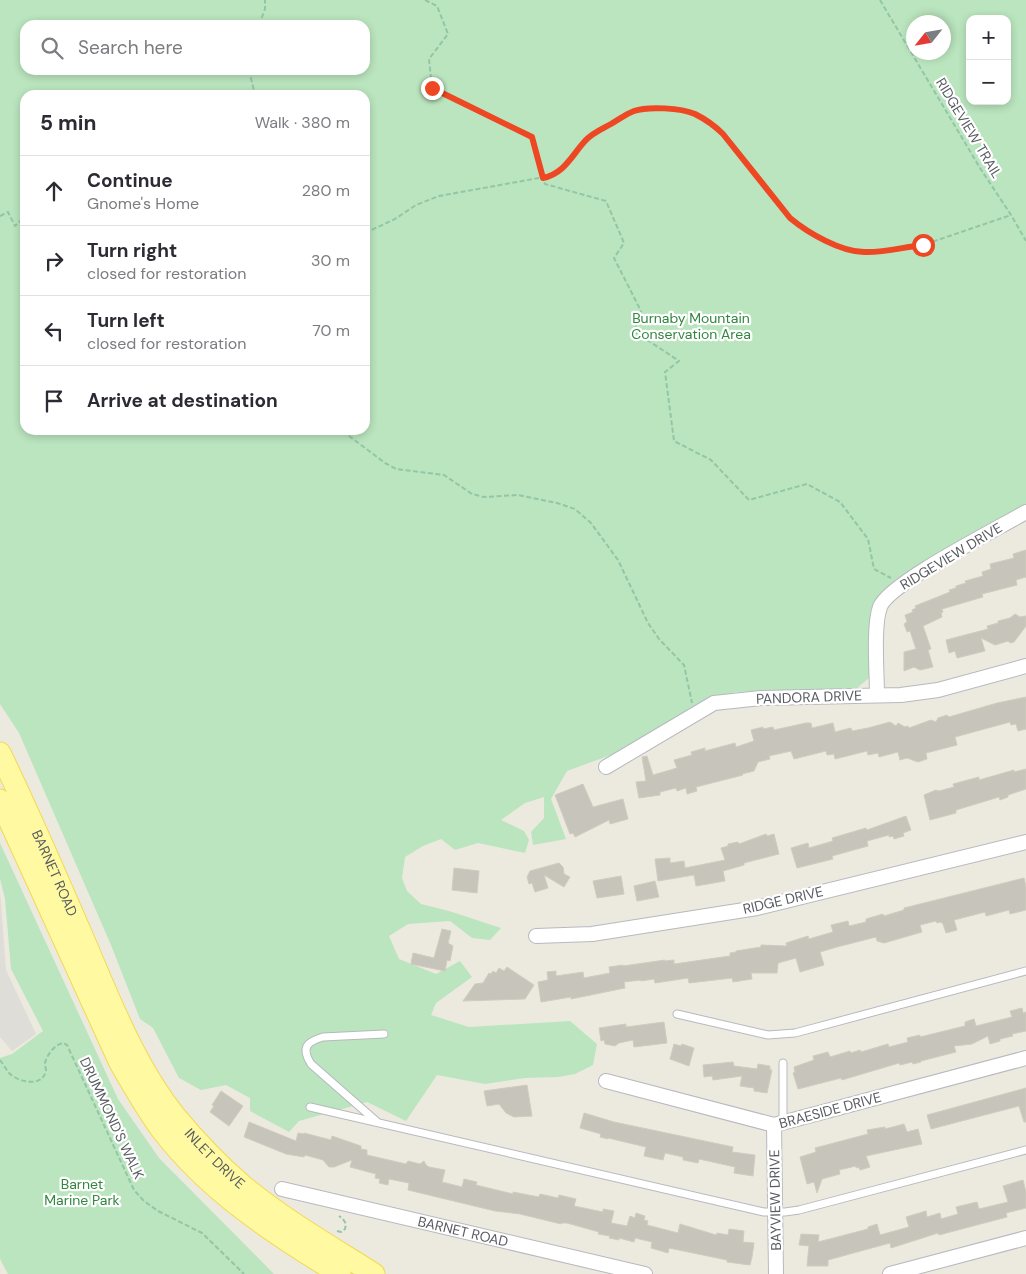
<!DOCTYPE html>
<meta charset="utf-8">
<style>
body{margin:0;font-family:"DM Sans",sans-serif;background:#f2f2f3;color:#2b2b33}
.controls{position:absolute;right:15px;top:15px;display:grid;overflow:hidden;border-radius:10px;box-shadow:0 2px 8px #0003}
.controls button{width:45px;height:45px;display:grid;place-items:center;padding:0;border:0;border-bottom:1px solid #e1e1e2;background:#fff;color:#2b2b33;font:25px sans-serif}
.compass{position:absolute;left:906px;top:15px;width:45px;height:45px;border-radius:50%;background:#fff;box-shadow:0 2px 8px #0003;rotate:239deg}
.stop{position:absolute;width:15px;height:15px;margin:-11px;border:4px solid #ed4823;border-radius:50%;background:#fff}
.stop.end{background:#ed4823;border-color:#fff;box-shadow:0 1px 5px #0008}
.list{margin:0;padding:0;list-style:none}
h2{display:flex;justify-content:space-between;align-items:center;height:65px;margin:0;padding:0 20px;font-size:21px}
h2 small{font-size:16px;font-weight:400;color:#7c7c81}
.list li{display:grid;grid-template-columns:32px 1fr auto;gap:15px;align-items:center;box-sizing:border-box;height:70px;padding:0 20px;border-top:1px solid #e1e1e2}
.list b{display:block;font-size:19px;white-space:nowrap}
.list p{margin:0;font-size:16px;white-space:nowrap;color:#7c7c81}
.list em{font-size:16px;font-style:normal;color:#7c7c81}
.icon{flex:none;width:28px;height:28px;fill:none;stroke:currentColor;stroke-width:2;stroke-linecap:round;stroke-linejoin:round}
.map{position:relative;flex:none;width:1026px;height:1274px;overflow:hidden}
.search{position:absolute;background:#fff;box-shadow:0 2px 8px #0003;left:20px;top:20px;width:350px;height:55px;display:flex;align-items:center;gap:12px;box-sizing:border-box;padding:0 18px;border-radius:15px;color:#7c7c81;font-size:19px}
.panel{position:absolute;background:#fff;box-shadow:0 2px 8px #0003;left:20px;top:90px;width:350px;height:345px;border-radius:15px}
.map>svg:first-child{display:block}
.industrial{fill:#dfddd7}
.green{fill:#bae5be;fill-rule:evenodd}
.building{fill:#c7c4bc;stroke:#d0ccbd}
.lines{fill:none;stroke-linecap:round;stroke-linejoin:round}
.lane-casing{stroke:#b7b9bf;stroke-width:9}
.street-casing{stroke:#b7b9bf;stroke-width:16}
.primary-casing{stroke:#f5d84f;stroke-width:23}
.path{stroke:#93c6a7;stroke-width:2;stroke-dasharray:5 2.5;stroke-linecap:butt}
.lane{stroke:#fff;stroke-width:7}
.street{stroke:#fff;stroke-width:14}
.primary{stroke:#fffaa1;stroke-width:21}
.route{stroke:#ed4823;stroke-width:6}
.labels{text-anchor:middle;stroke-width:4.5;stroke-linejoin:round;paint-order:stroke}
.street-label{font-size:14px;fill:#585b61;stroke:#fff}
.park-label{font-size:14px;fill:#32863f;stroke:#fff}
</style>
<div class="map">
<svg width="1026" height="1274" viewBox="0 0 1026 1274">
<rect width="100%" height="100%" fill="#eceadf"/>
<!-- industrial -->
<polygon class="industrial" points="0,891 6,970 36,1034 12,1051 0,1037"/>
<!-- green -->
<g class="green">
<path d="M0,0H1026V505L983,532L961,539L913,570L873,611L869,678L856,689L735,692L702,703L627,749L567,771L551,799L566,839L533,845L531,832L544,818V797L525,803L501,820L524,831L529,840L525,853L478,843L455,850L441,839L423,846L405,857L402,878L407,891L421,904L449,911L501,928L490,940L472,938L450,921L408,924L389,936L399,959L436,974L460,961L472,977L436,1003L431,1015L469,1027L570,1021L597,1044L593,1065L575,1074L558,1077L525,1078L485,1084L437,1075L406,1121L367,1102L299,1121L289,1132L250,1111V1098L226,1085L201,1090L179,1078L153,1028L140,1019L111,945L19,733L0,704ZM970,19H1007V101H970ZM914,22H944V52H914ZM25,25H365V70H25ZM25,95H365V430H25Z"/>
<polygon points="0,843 118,1099 159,1158 274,1274 8,1274 0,1259 0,1058 12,1054 43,1031 11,969 5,899 0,879"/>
</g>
<!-- building -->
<g class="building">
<polygon points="1026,550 1026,577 1016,580 1017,585 982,594 983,597 942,609 943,612 941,613 942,617 923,626 931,649 928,650 933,667 920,670 914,667 904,671 904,652 916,649 910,631 907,632 904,624 907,622 905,615 913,612 912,610 916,608 915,606 950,592 949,590 956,588 956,586 966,583 965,581 983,576 982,572 991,569 990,564 1014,558 1013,554"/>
<polygon points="1015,614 1020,617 1026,616 1026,626 1014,642 1010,643 1008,641 995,645 981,638 985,651 957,658 955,651 949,653 946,640 988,629 987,626 998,623 998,621 1010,618"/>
<polygon points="1026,697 1026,729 1018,731 1016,724 1011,725 1010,722 955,737 957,745 926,753 927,759 918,762 907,758 900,760 898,752 879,757 878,753 868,755 867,751 835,759 834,754 827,755 826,751 794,759 791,751 769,756 770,759 758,762 754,771 742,774 743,775 696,787 697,791 687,794 686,788 677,791 676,788 660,792 660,795 639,798 636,782 646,781 642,757 647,756 653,775 677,768 674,760 692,755 691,752 705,748 705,751 735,743 736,747 754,741 751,730 763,727 763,729 773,727 774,730 806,723 811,723 812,728 833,723 835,732 851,728 852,731 868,728 890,722 896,726 898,723 905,727 908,726 909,728 931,720 936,722 938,718 947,715 949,717 997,703"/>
<polygon points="1026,769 1026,789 1008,795 1008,797 1000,800 999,797 956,810 956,813 930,820 924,795 936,790 939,791 954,787 953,784 979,777 979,780 1014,770 1014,772"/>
<polygon points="583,784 593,807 623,799 628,819 610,824 609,820 575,837 573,833 570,834 555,795"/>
<polygon points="906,816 911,830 903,833 904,836 894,839 893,836 889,837 889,835 867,841 868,846 832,856 833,859 797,868 791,848 808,843 809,848 833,841 832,838 866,828 867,830"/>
<polygon points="766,834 767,836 774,834 779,854 744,863 744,865 723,871 725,881 696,886 694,875 658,881 655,859 670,858 670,863 684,861 685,868 725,860 721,848 728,846 728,844 738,842 739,844"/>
<polygon points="559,863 563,867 564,874 570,877 564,887 544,875 548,888 535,892 532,883 529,884 527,877 530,871"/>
<polygon points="454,868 479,871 477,893 452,890"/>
<polygon points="621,876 624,894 597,898 593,881"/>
<polygon points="1024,878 1026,887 1026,910 1010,914 1009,910 986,916 985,912 954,920 957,930 946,933 943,924 941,922 937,923 936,921 920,925 922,932 884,943 877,941 876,937 837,947 820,952 824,965 800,972 796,958 778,963 777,973 751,973 752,979 733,982 732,978 689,983 688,978 655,983 654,979 641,981 641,980 624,982 625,988 571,999 571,997 541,1002 538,982 548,980 547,972 556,971 556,976 583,972 584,978 610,973 609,967 623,965 623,966 665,960 665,961 674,960 674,964 730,956 730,953 736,952 736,951 761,947 761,945 787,946 786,943 808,936 809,939 833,932 831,925 848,921 849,926 866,922 866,919 883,914 884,916 904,910 904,908"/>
<polygon points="655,881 659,897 637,901 634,886"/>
<polygon points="442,929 451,931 448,943 453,946 450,961 447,960 445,971 411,964 413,953 434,958"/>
<polygon points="507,967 534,985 525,999 463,1001 475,984 483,983 489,973 491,974 493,971 496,973 499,968 504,971"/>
<polygon points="1022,1008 1023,1013 1026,1012 1026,1031 1012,1034 1013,1036 1000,1039 1000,1041 990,1044 988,1036 972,1044 954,1046 956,1052 921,1061 921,1062 913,1064 912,1062 900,1065 899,1063 842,1080 841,1078 798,1089 793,1073 795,1072 794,1067 814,1060 813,1056 828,1052 830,1057 850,1051 851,1053 860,1050 861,1052 888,1044 889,1047 908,1042 907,1038 920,1035 920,1037 965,1026 965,1022 974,1019 976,1026 1012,1017 1010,1011"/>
<polygon points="664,1022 667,1043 634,1047 633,1040 619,1043 615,1046 605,1044 604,1040 601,1041 599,1028 626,1024 626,1027"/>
<polygon points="674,1044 681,1046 682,1044 694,1048 689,1066 670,1059"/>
<polygon points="733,1062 734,1066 757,1069 758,1064 770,1066 770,1070 772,1070 767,1093 754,1091 754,1088 740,1086 742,1076 713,1080 712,1076 704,1077 703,1065"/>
<polygon points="527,1085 532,1116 514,1117 506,1113 499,1104 487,1106 484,1091"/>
<polygon points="1026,1088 1026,1122 1024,1122 1019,1106 931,1129 927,1115"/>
<polygon points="221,1091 243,1106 229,1126 210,1112 214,1106 212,1105"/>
<polygon points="584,1113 614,1122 733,1147 732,1152 755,1155 753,1176 734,1173 735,1167 699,1159 698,1163 683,1160 683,1157 665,1153 663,1160 644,1156 646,1147 608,1138 608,1139 600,1137 601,1134 580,1128"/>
<polygon points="249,1122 296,1141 298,1133 304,1134 304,1133 331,1140 332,1136 361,1146 361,1149 367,1150 367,1155 406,1164 408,1161 420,1164 424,1161 426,1165 429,1167 445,1170 442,1182 462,1187 464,1179 477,1182 476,1185 513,1194 513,1192 539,1197 540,1194 558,1198 559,1195 576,1199 574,1206 603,1212 603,1209 614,1211 611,1223 627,1226 630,1216 635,1218 636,1213 645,1216 644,1220 648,1221 647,1225 678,1233 680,1224 716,1235 717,1233 728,1235 729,1229 744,1231 743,1242 754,1243 752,1257 750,1265 727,1262 727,1260 669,1248 668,1253 651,1248 652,1242 635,1238 634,1242 619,1238 619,1240 609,1238 610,1236 598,1234 599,1232 567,1223 561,1223 561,1224 520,1214 495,1211 408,1190 409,1183 389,1179 388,1185 379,1183 380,1179 375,1178 376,1174 350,1167 352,1160 334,1167 329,1167 323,1160 305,1155 304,1157 286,1154 244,1137"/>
<polygon points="904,1124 907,1132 918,1129 922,1144 866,1156 870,1167 860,1170 859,1167 856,1168 856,1166 839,1170 840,1174 822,1179 817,1193 814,1182 807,1184 800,1157 816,1152 815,1148 868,1134 867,1130 885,1127 885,1129"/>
<polygon points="1023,1180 1026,1192 1026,1208 1006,1213 1007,1217 939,1235 938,1233 891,1248 890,1243 857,1252 828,1260 828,1266 807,1266 809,1246 799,1245 801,1234 819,1235 818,1242 868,1229 868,1227 877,1224 880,1235 909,1227 906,1217 926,1211 927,1217 940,1213 941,1219 958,1214 956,1207 977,1202 979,1209 1008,1202 1003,1186"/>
</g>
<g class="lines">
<!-- lane casing -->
<g class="lane-casing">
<g id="lane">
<polyline points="677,1014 768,1035 795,1033 1026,971"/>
<polyline points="310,1107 764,1212 785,1212 799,1210 1026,1150"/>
<path d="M376,1121L311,1064C301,1048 306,1042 323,1037L384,1034"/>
<polyline points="783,1123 783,1063"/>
</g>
</g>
<!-- street casing -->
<g class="street-casing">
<g id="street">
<path d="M877,695C877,673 873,626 880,607C889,583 999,528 1026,512"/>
<polyline points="606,767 714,703 761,698 901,695 938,690 1026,666"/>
<polyline points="536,936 592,934 757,908 1026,842"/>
<polyline points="606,1081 774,1125 1026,1058"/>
<polyline points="774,1125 776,1274"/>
<path id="s1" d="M282,1189L645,1274"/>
<polyline points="890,1274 1026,1238"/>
</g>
</g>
<!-- primary casing -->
<g class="primary-casing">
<g id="primary">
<path id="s2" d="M0,753C31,817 59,882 87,947C111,1004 137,1069 176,1117C196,1141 219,1165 242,1185C283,1219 330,1246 374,1274"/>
<path d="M0,800L119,1061C132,1084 145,1107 161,1129C208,1191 274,1234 340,1274"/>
</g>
</g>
<!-- path -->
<g class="path">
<polyline points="425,0 437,6 448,34 429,59 432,88 532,137 545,184 606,201 624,243 614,258 641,311 634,331 679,361 665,372 674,441 711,460 749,500 807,484 840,502 868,539 874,569 891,578"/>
<polyline points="880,0 980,168 1011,215 1026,241"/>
<polyline points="259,25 265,9 265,0"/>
<polyline points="249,70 255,95"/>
<polyline points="0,216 8,212 15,226 24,217 25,224"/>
<polyline points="365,233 395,219 416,205 439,196 550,176 566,165 586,140 596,132 635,111 647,108 673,109 694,114 714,125 723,134 790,218 800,227 844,249 864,252 923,245 1011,215"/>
<polyline points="344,430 349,436 385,463 396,469 444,475 472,494 484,497 518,495 557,503 575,509 591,523 618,560 648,623 659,639 684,665 692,703"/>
<path d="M0,1060C3,1064 6,1069 9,1073C18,1082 42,1088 46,1071C46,1069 45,1066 45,1063C47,1055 54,1045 63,1043L67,1045L134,1190L144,1201L158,1211L202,1233L244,1274"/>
<polyline points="337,1231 341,1232 345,1229 346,1224 343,1219 339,1216"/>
</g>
<!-- lane -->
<use href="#lane" class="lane"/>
<!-- street -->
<use href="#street" class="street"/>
<!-- primary -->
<use href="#primary" class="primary"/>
</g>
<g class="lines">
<!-- route -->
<path class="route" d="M432,88L532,137L543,178C564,174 572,155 585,141C592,133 602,129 611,124C618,120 626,114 634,111C648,106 681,108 695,114C705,119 715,126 723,134L790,218C808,233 841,252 864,252C883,253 904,247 923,245"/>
</g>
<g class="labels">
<!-- street labels -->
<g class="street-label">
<text transform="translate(969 128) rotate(59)" y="5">RIDGEVIEW TRAIL</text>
<text transform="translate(951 556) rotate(-31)" y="5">RIDGEVIEW DRIVE</text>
<text transform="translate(809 697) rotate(-2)" y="5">PANDORA DRIVE</text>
<text dy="5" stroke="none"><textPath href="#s2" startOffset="132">BARNET ROAD</textPath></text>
<text transform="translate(783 900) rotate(-13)" y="5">RIDGE DRIVE</text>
<text transform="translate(830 1110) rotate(-15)" y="5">BRAESIDE DRIVE</text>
<text transform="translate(112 1118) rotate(65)" y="5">DRUMMOND'S WALK</text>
<text dy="5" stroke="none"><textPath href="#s2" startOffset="462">INLET DRIVE</textPath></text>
<text transform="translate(775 1200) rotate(-91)" y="5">BAYVIEW DRIVE</text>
<text dy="5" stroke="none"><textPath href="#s1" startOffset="186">BARNET ROAD</textPath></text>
</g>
<!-- park labels -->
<g class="park-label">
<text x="691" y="323">Burnaby Mountain<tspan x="691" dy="16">Conservation Area</tspan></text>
<text x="82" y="1189">Barnet<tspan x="82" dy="16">Marine Park</tspan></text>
</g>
</g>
</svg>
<div class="controls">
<button>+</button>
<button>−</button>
</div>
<svg class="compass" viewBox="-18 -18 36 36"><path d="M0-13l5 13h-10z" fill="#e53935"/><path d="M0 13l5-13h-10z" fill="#7c7c81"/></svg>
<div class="stop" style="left:923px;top:245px"></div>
<div class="stop end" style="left:432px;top:88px"></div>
<div class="search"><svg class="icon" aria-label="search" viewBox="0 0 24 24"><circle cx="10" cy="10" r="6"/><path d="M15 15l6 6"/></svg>Search here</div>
<section class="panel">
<h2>5 min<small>Walk · 380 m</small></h2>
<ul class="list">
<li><svg class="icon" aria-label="ahead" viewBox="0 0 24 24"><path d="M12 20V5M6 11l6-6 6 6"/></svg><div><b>Continue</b><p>Gnome's Home</p></div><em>280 m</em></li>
<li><svg class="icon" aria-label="right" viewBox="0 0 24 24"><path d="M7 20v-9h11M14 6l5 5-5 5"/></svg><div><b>Turn right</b><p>closed for restoration</p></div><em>30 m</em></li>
<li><svg class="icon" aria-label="left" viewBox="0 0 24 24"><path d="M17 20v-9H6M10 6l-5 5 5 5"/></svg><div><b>Turn left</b><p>closed for restoration</p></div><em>70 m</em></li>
<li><svg class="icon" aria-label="arrive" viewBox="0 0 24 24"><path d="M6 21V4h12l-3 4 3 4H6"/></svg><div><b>Arrive at destination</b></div></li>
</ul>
</section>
</div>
